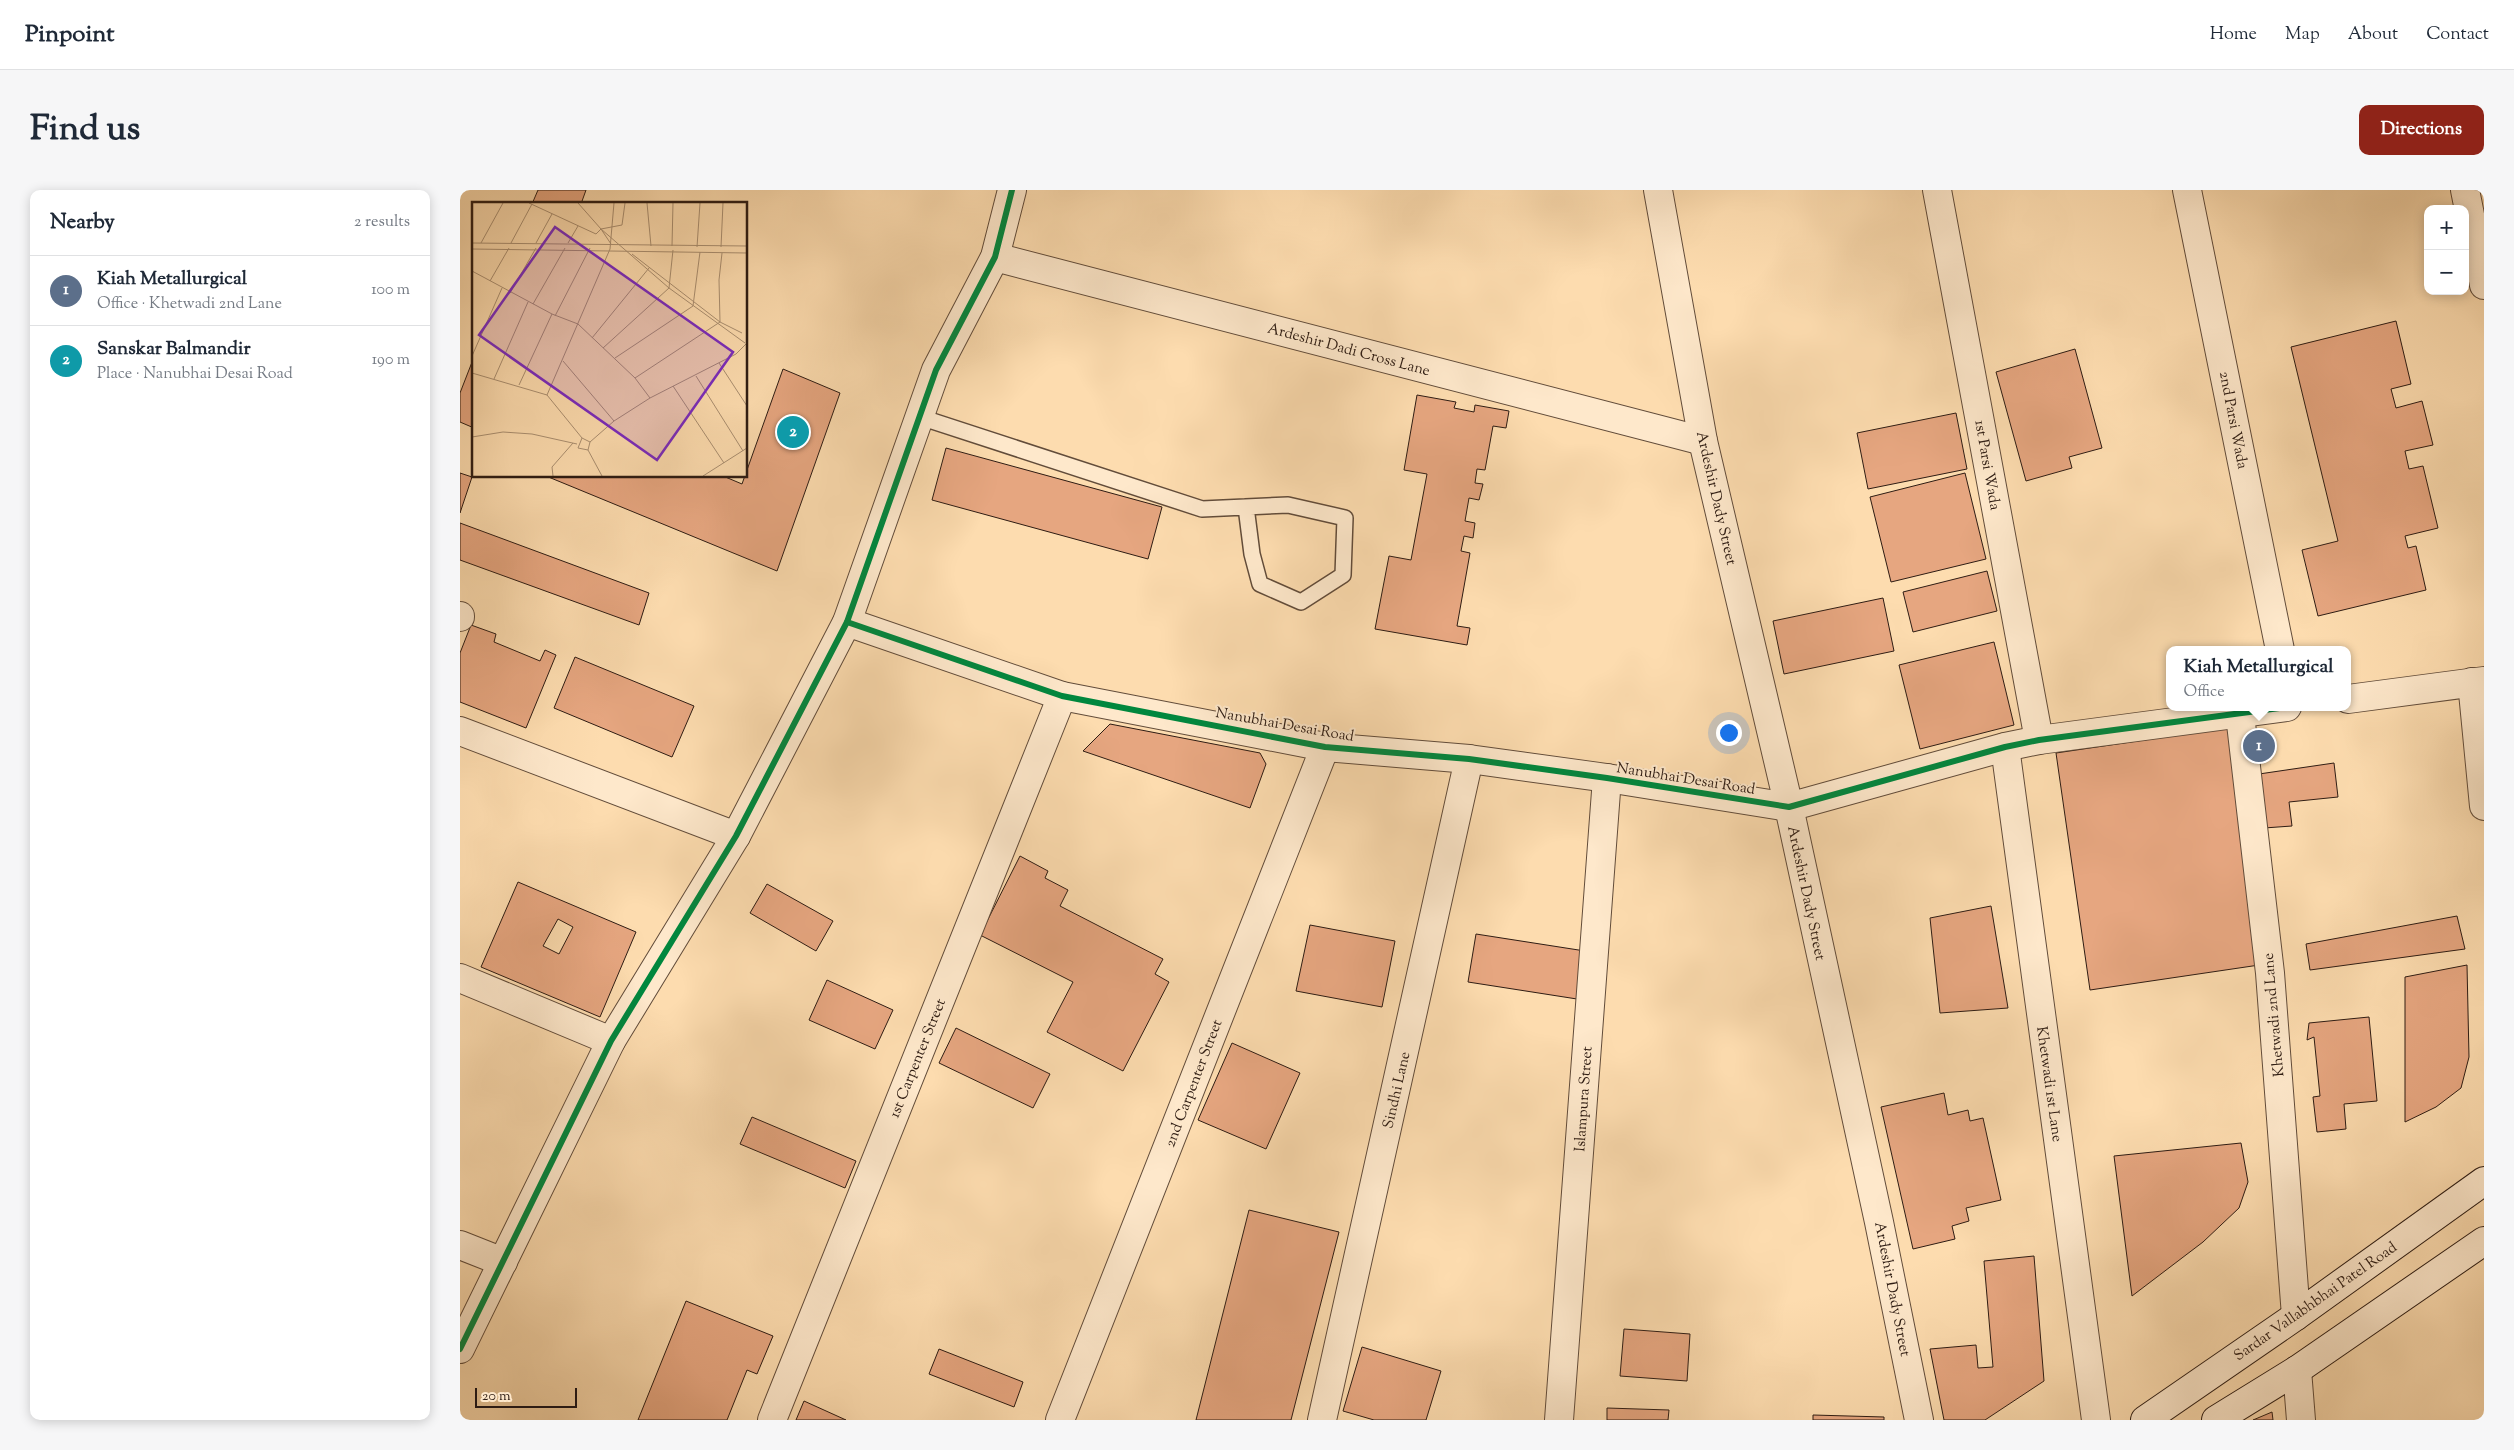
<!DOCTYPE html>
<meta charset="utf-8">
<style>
body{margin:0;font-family:"Sorts Mill Goudy",serif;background:#f6f6f7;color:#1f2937}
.controls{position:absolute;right:15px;top:15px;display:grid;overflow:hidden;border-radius:10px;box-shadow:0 2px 12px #0003}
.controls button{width:45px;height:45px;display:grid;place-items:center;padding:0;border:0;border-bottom:1px solid #e0e1e3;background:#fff;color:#1f2937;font:25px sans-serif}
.scale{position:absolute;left:15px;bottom:12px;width:102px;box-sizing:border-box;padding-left:5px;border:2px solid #2e1c13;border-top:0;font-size:14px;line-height:18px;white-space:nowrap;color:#2e1c13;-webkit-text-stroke:4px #fee8cb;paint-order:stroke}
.you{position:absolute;left:1268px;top:542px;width:18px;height:18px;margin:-12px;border:4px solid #fff;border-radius:50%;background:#1a73e8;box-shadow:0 0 0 8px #1a73e833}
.badge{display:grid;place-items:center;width:32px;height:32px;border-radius:50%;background:#8f2418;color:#fff;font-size:16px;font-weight:700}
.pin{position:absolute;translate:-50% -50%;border:2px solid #fff;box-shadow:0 1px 5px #0006}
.popup{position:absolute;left:1706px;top:456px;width:185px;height:65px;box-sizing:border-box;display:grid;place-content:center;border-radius:10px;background:#fff;filter:drop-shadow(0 1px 4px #0005);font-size:16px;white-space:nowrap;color:#747a83}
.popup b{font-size:19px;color:#1f2937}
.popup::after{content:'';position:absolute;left:50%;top:100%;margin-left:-10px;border:10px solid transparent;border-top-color:#fff}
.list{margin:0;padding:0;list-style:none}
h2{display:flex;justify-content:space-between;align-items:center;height:65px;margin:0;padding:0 20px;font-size:21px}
h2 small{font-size:16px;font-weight:400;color:#747a83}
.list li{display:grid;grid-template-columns:32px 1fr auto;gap:15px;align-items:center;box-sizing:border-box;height:70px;padding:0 20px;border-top:1px solid #e0e1e3}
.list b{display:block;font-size:19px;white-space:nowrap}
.list p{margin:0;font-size:16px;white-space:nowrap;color:#747a83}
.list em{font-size:16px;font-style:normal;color:#747a83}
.map{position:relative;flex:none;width:2024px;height:1230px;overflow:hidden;border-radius:10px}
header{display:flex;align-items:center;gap:30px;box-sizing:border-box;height:70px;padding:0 25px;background:#fff;border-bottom:1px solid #e0e1e3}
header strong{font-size:24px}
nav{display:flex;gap:28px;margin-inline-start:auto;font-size:18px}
.intro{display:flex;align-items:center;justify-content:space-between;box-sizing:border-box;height:120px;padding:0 30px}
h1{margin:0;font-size:35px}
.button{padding:12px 22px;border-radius:10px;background:#8f2418;color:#fff;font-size:18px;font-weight:700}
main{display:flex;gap:30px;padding:0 30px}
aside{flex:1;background:#fff;border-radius:10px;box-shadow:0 2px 12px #0003}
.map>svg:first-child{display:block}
.building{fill:#e6a680;stroke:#2e1c13;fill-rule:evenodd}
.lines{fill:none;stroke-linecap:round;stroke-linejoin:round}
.service-casing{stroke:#624c3a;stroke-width:18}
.minor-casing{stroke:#624c3a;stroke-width:30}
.tertiary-casing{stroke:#624c3a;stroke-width:30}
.secondary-casing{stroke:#2e1c13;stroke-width:30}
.service{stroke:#fee8cb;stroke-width:15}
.minor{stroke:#fee8cb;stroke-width:28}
.tertiary{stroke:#fee8cb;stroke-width:28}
.secondary{stroke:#fee8cb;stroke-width:28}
.cycleway-casing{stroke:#fee8cb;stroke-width:9}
.cycleway{stroke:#00873e;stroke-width:6}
.labels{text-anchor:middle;stroke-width:4;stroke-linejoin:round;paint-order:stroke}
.street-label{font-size:15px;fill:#2e1c13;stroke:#fee8cb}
.inset-road{fill:none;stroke:#aa8f71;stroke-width:1}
.view{fill:#7b2cbf;fill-opacity:0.15;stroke:#7b2cbf;stroke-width:2.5}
.inset-edge{fill:none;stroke:#2e1c13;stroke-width:2.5}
</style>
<header>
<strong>Pinpoint</strong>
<nav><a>Home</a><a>Map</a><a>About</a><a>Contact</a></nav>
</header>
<div class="intro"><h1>Find us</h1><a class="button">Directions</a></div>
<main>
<aside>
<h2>Nearby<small>2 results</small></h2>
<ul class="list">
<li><span class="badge" style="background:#5c6f8a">1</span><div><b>Kiah Metallurgical</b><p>Office · Khetwadi 2nd Lane</p></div><em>100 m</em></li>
<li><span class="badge" style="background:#0f9aa8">2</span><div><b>Sanskar Balmandir</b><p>Place · Nanubhai Desai Road</p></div><em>190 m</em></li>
</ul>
</aside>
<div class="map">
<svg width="2024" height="1230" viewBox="0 0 2024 1230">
<rect width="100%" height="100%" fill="#fddcaf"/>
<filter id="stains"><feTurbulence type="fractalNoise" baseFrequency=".004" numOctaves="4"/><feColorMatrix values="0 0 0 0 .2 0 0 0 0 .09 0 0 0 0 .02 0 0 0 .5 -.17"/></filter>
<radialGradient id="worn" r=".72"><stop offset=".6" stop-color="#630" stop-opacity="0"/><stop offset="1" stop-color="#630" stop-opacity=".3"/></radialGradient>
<!-- building -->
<g class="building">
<polygon points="78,0 126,0 121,14 72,14"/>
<polygon points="1936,131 1951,194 1931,199 1936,218 1962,211 1973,255 1945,261 1949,279 1963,276 1978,338 1945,346 1948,358 1956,356 1966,400 1858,426 1842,360 1878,351 1831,157"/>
<polygon points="1615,159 1642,258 1609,267 1612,278 1566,291 1536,182"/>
<polygon points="14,167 14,238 0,232 0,203"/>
<polygon points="323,179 380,203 317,381 86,286 263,286 282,294"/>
<polygon points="957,205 996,212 994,218 1014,222 1015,215 1049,221 1046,238 1033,236 1025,280 1017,279 1015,293 1023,294 1019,310 1009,308 1005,331 1015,333 1013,348 1004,346 1001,361 1010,363 997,436 1010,438 1007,455 915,439 929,366 951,370 967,284 944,280"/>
<polygon points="1496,223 1507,279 1408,299 1397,243"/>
<polygon points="486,258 702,317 688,369 472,310"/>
<polygon points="0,283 12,287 0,323"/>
<polygon points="1505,283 1526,369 1431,392 1410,307"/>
<polygon points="0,333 189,403 179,435 0,370"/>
<polygon points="1527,381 1537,421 1453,442 1443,402"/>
<polygon points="1423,408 1434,461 1324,484 1313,431"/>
<polygon points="11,435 36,444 34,452 80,471 85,460 96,465 66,538 0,512 0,463"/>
<polygon points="1534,452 1554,535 1460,559 1439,475"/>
<polygon points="115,467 234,516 212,567 94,518"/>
<polygon points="650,534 800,563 806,574 790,618 623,561"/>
<polygon points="1772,537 1806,774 1630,800 1596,563"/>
<polygon points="1874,573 1878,607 1829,612 1832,636 1804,638 1799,584"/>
<polygon points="560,666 588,681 585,688 608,700 600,716 703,769 695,784 709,792 663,881 587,842 613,792 520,745"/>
<path d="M58,692L176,742L140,827L21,777ZM98,729L113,737L99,764L83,756Z"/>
<polygon points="307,694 373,731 356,761 290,723"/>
<polygon points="1531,716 1548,818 1480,823 1470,728"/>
<polygon points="1997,726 2005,759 1850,780 1846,754"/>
<polygon points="850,735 935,751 922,817 836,801"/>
<polygon points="1016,744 1125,761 1117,809 1008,792"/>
<polygon points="2007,775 2009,867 2001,898 1976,917 1945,932 1945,787"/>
<polygon points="367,790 433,820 415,859 349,830"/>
<polygon points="1909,827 1917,911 1884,914 1886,939 1857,942 1853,907 1860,906 1854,847 1847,850 1849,833"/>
<polygon points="496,838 590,884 573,918 479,873"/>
<polygon points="772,853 840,883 806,959 738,930"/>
<polygon points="1484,903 1488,925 1508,920 1510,931 1523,928 1541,1010 1506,1018 1509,1031 1492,1036 1495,1049 1453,1059 1421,917"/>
<polygon points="292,927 396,971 385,998 280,954"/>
<polygon points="1781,953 1788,992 1779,1018 1743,1052 1672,1106 1654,966"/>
<polygon points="789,1020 879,1042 831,1230 736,1230"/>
<polygon points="1574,1066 1584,1191 1525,1230 1484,1230 1470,1159 1516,1155 1518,1178 1533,1177 1524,1071"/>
<polygon points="226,1111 313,1146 297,1184 287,1180 267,1230 178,1230"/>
<polygon points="1164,1139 1230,1144 1227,1191 1160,1186"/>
<polygon points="902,1157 981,1181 966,1230 914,1230 883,1221"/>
<polygon points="479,1159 563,1192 554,1217 469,1184"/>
<polygon points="344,1211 386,1230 336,1230"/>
<polygon points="1147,1218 1209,1220 1208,1230 1147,1230"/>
<polygon points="1812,1222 1813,1230 1793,1230"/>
<polygon points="1353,1225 1424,1227 1424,1230 1353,1230"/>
</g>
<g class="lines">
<!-- service casing -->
<g class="service-casing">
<polyline id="service" points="460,227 742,319 828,315 885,328 883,385 841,412 800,394 792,364 786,317"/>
</g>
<!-- minor casing -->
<g class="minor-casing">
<g id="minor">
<polyline points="1198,0 1243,251 1329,617 1419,1032 1459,1230"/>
<polyline points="1477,0 1579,550"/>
<polyline points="1727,0 1820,460"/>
<polyline points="2005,0 2024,95"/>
<polyline points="535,67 1243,251"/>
<polyline points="0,427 0,426"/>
<polyline points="387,432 602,506 865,557 1009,569 1147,588 1329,617 1545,557 1579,550 1827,517"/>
<polyline points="2012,492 2024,616"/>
<polyline points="1888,509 2024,491"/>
<polyline points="1780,525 1810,783 1836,1126"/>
<polyline points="0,541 276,646"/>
<polyline points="1545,557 1636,1230"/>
<polyline points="0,788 151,851"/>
<polyline points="0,1055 43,1072"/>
<polyline points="1837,1180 1841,1230"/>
<polyline points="312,1230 602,506"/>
<polyline points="600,1230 865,557"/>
<polyline points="862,1230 1009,569"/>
<polyline points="1099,1230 1147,588"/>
</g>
</g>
<!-- tertiary casing -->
<g class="tertiary-casing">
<polyline id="tertiary" points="0,1159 151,851 276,646 387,432 476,180 535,67 552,0"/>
</g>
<!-- secondary casing -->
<g class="secondary-casing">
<g id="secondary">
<polyline points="1685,1230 1836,1126 2024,991"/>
<polyline points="1756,1230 1837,1180 2024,1051"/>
</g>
</g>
<!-- service -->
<use href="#service" class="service"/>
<!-- minor -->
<use href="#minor" class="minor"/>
<!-- tertiary -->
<use href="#tertiary" class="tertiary"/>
<!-- secondary -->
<use href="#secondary" class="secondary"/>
<!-- cycleway casing -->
<g class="cycleway-casing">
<g id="cycleway">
<polyline points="387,432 602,506 865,557 1009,569 1147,588 1329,617 1545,557 1579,550 1827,517"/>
<polyline points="0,1159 151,851 276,646 387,432 476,180 535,67 552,0"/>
</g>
</g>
<!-- cycleway -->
<use href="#cycleway" class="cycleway"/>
</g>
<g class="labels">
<!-- street labels -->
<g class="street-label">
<text transform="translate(889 159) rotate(15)" y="5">Ardeshir Dadi Cross Lane</text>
<text transform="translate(1774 230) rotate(79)" y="5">2nd Parsi Wada</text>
<text transform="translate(1528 275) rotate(80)" y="5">1st Parsi Wada</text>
<text transform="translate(1257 308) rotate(77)" y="5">Ardeshir Dady Street</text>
<text transform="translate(825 534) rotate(10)" y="5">Nanubhai Desai Road</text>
<text transform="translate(1226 588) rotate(9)" y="5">Nanubhai Desai Road</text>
<text transform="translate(1347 703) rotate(78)" y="5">Ardeshir Dady Street</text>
<text transform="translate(1813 825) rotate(-95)" y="5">Khetwadi 2nd Lane</text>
<text transform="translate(457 868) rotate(-68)" y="5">1st Carpenter Street</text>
<text transform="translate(733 893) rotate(-69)" y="5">2nd Carpenter Street</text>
<text transform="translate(1590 894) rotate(82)" y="5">Khetwadi 1st Lane</text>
<text transform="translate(936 900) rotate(-77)" y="5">Sindhi Lane</text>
<text transform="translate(1123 909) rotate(-86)" y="5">Islampura Street</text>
<text transform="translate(1433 1099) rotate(79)" y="5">Ardeshir Dady Street</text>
<text transform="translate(1855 1111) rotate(-35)" y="5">Sardar Vallabhbhai Patel Road</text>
</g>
</g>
<!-- overview -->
<g transform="translate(12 12)">
<rect width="275" height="275" fill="#fddcaf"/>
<path class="inset-road" d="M57,1L124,32L129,27L150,23L153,1M106,1L129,27L197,86L273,141M175,1L179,44M129,27L139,42M0,41L275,44M9,41L31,1M39,41L60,2M64,41L80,12M96,41L106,24M200,44L201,1M225,45L228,1M249,45L251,1M0,47L275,51M160,52L248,120L270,131M0,69L80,112L106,122L163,176L178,196M18,79L37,46M38,91L64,46M61,102L93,46M83,114L118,46M120,136L177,66M131,146L197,86L201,48M0,154L30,86M143,156L221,104L228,50M91,159L142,219M247,161L275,204M0,171L75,193L110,236M224,174L271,249M163,176L248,120L247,78L250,51M22,177L56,100M47,183L80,112M201,184L252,261M75,193L138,47L142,1M0,235L31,230L60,232L105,242M110,236L106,246L116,248M110,236L118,240L116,248M118,240L142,219L178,196L264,152L275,141M116,248L130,274M81,274L80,265L101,241M231,274L275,246"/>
<path class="view" d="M83,25L261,150L185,258L7,133Z"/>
<rect width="275" height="275" class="inset-edge"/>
</g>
<rect width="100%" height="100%" filter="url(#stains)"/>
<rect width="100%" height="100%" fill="url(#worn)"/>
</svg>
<div class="controls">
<button>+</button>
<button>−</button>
</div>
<div class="scale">20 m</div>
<div class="you"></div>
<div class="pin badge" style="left:1799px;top:556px;background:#5c6f8a">1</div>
<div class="popup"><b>Kiah Metallurgical</b>Office</div>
<div class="pin badge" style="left:333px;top:242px;background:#0f9aa8">2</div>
</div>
</main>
